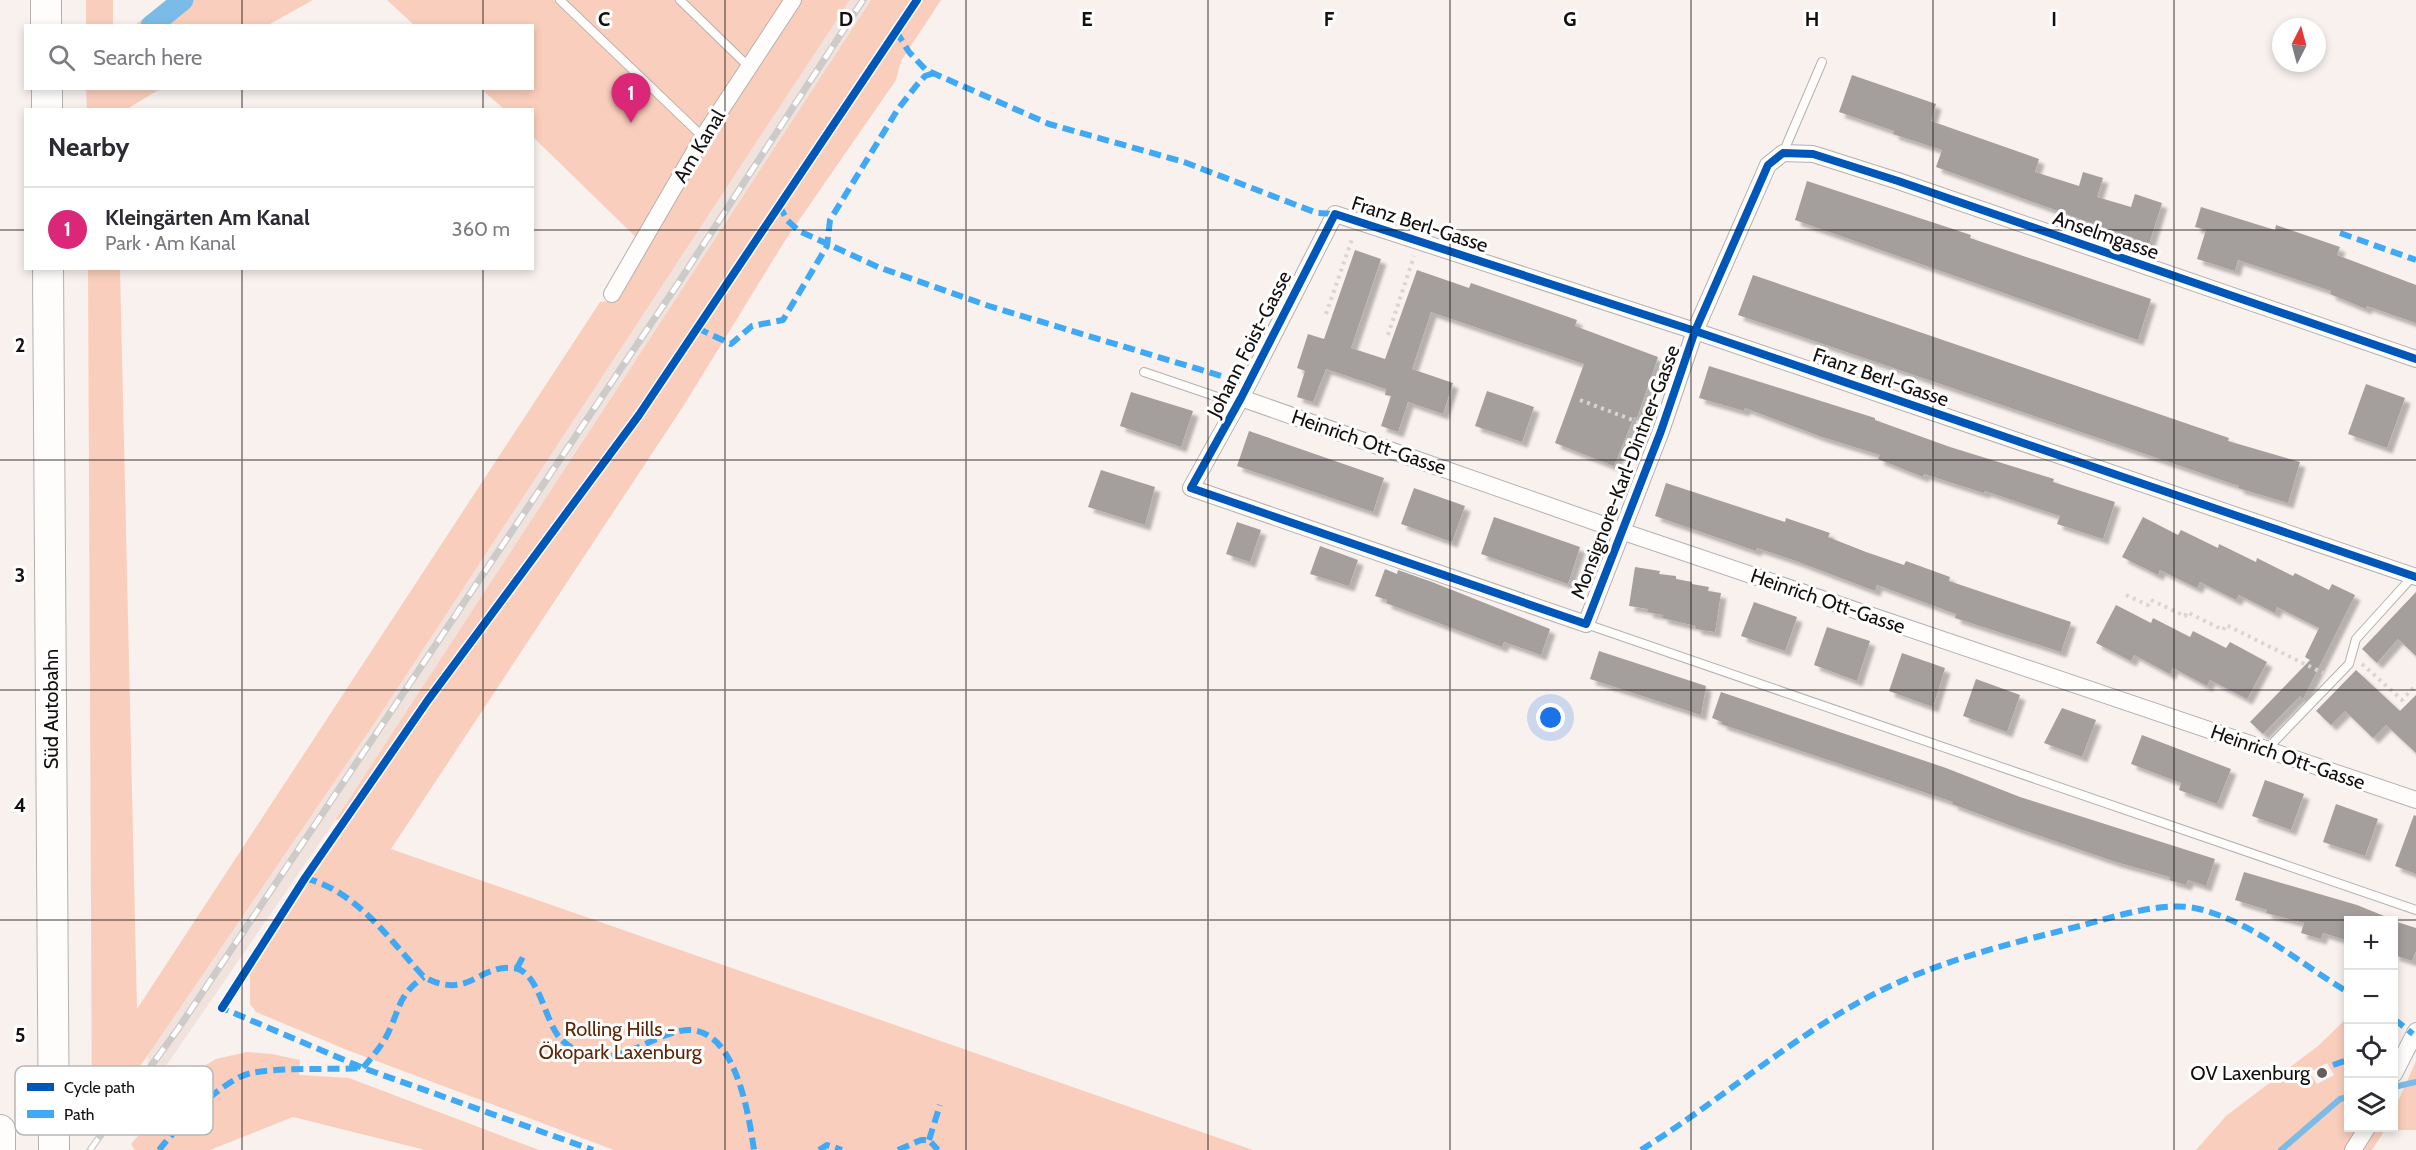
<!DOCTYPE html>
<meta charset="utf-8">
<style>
body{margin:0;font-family:Cabin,sans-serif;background:#f2f2f3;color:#2b2b33}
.controls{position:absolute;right:18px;bottom:18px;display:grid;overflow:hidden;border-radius:0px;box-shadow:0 3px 9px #0003}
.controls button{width:54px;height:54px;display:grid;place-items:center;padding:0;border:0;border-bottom:2px solid #e1e1e2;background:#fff;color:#2b2b33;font:30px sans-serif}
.compass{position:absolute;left:2272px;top:18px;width:54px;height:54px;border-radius:50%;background:#fff;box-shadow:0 3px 9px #0003;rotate:6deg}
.you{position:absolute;left:1551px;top:718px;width:21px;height:21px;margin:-15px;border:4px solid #fff;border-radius:50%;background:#1a73e8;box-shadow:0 0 0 9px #1a73e833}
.badge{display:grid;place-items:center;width:39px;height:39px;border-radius:50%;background:#db2777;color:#fff;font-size:20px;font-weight:700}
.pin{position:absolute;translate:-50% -50px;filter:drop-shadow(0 2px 3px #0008)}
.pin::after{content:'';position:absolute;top:32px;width:21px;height:18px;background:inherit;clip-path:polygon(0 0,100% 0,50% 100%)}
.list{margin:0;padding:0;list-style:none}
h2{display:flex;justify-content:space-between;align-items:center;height:78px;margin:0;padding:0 24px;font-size:26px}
h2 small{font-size:20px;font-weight:400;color:#7c7c81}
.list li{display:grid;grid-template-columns:39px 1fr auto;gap:18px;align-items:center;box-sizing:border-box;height:84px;padding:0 24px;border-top:2px solid #e1e1e2}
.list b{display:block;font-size:22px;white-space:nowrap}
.list p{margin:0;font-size:20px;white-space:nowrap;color:#7c7c81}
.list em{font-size:20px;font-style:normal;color:#7c7c81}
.icon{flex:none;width:33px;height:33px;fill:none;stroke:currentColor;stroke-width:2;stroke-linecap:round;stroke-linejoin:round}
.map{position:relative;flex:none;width:2416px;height:1150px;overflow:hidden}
.search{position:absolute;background:#fff;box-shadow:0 3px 9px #0003;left:24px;top:24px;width:510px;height:66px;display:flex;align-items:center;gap:15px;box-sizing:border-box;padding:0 21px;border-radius:0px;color:#7c7c81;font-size:22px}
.panel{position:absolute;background:#fff;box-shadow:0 3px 9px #0003;left:24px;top:108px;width:510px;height:162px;border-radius:0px}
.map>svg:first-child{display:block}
.built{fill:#f0e2dd}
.green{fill:#facebc;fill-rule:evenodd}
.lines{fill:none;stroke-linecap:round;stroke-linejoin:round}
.stream{stroke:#7abce7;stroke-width:6}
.canal{stroke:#7abce7;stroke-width:21}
.building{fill:#a49e9d;filter:url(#shadow)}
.service-casing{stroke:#b5b1af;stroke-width:10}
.minor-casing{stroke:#b5b1af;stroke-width:18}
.motorway-casing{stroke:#b5b1af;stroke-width:32}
.path{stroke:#d8d6d4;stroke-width:4;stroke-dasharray:3 4.5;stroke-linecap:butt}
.service{stroke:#fefdfc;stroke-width:8}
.minor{stroke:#fefdfc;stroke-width:16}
.motorway{stroke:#fefdfc;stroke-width:30}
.rail-casing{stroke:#cdcbc9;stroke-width:7}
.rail{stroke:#fff;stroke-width:4.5;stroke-dasharray:14;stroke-linecap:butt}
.quiet{stroke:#3fa9f5;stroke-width:6;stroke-dasharray:12 6;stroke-linecap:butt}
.cycleway-casing{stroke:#fff;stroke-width:11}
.cycleway{stroke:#0057b8;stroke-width:8}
.grid{fill:none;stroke:#14100f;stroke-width:1.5;stroke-opacity:0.55}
.poi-dot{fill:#645f5d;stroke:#fff;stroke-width:2}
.labels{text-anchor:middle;stroke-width:6;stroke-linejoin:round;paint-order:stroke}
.street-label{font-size:20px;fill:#14100f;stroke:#fff}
.park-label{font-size:20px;fill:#612607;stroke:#fff}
.poi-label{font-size:20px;fill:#14100f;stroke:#fff;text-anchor:end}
.key{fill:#fff;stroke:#b8b7b7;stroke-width:1.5}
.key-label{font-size:16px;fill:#14100f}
.grid-label{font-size:20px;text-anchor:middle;font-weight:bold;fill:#14100f;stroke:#fff;stroke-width:6;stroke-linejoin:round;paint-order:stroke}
</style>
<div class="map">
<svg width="2416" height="1150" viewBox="0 0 2416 1150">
<defs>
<filter id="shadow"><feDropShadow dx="5.5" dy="5.5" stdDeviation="1.5" flood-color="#0004"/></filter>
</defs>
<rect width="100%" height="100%" fill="#f8f1ee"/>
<!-- built -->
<polygon class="built" points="850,0 871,0 336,819 146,1095 148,1055 378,718"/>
<!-- green -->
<g class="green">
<rect x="86" y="0" width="27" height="25"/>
<polygon points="167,0 313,0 268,25 135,25"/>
<polygon points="387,0 850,0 378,718 148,1055 92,1130 88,269 120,269 137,1009 600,302 615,300 648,249 533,137 532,110 504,109 481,89 532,88 532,26 414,25"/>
<polygon points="871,0 941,0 901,61 896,80 786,239 684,405 391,849 1253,1150 614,1150 347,1050 256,1012 250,1004 250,974 346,825 336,819"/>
<polygon points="86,89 86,88 160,89 127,109 87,109"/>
<path d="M2348,1017V1128L2385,1130L2394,1128V1110L2416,1061V1130H2385L2372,1150H2196L2226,1116L2318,1046ZM2327,1063L2334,1075L2317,1084L2310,1072Z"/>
<polygon points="247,1052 272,1054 300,1060 299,1075 349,1078 539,1150 425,1150 293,1117 210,1150 135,1150 131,1144 191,1074 216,1059"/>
</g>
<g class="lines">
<!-- stream -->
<g class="stream">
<polyline points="2394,1087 2416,1082"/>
<polyline points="2281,1150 2340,1099 2348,1097"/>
</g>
<!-- canal -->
<polyline class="canal" points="151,26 183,0"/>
</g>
<!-- building -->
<g class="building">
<polygon points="1852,75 1936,104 1931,121 2039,159 2035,172 2079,186 2083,172 2103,178 2097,197 2131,207 2135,194 2162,203 2149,244 1936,167 1942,150 1893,134 1894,131 1839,112"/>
<polygon points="1807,181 1971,235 1970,238 2151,299 2138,340 1795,220"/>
<polygon points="2201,207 2275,230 2276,225 2340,247 2337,255 2416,285 2416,323 2367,306 2366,309 2330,294 2331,291 2238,260 2235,271 2197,259 2206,230 2195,227"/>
<polygon points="1355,250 1381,259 1351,348 1385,359 1417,270 1469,288 1471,283 1577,320 1575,326 1658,357 1637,418 1634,417 1614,466 1555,443 1584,364 1431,312 1412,369 1453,383 1443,414 1408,402 1398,432 1381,426 1391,396 1385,395 1386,389 1326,369 1313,402 1297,397 1305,371 1297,368 1308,334 1324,339"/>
<polygon points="1753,275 2229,438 2228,441 2300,462 2288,503 2238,488 2239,486 1738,315"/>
<polygon points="1709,366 1875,418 1875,420 1950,447 2054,479 2053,482 2115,502 2103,539 2057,524 2060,516 1985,491 1984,493 1924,474 1923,477 1878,459 1880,455 1822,437 1745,408 1744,411 1699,398"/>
<polygon points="2366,384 2405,398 2387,448 2348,434"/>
<polygon points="1487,391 1534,407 1522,442 1475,426"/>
<polygon points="1131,392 1193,411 1181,447 1120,426"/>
<polygon points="1249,431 1384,478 1373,512 1237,466"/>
<polygon points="1101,470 1155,487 1145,525 1088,507"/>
<polygon points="1666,483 1785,522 1786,518 1830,533 1828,537 1866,552 1904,565 1906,561 1950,577 1949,581 2071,622 2061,652 1955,618 1956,614 1877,585 1875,591 1796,561 1757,548 1756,551 1655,516"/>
<polygon points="1414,488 1465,506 1452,542 1401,524"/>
<polygon points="1494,517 1580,547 1568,584 1481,554"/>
<polygon points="2143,517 2178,535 2181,530 2218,548 2219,544 2256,562 2257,558 2293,576 2295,573 2329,590 2332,584 2355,595 2303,699 2300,696 2263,734 2250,722 2310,660 2305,657 2319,628 2277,607 2275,613 2239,595 2236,600 2200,582 2197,588 2160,570 2158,575 2122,557"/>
<polygon points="1237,522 1261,530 1250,562 1226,554"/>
<polygon points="1320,546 1358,560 1349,586 1310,574"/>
<polygon points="1635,567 1660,571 1659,574 1676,576 1676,579 1692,582 1692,584 1709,587 1708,591 1721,593 1715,632 1696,629 1696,626 1662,618 1663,615 1647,612 1648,609 1629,606"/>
<polygon points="1385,569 1397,574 1398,570 1432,582 1550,629 1541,655 1504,642 1502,647 1386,603 1387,600 1375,596"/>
<polygon points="2416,592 2416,656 2398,639 2377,663 2362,649"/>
<polygon points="1754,602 1797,617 1785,651 1741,636"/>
<polygon points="2116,605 2151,623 2153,618 2190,637 2193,631 2226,648 2230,642 2267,662 2247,699 2210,680 2207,686 2173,668 2170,674 2134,655 2131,661 2096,643"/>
<polygon points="1827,627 1870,641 1857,681 1814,665"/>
<polygon points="1599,651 1706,686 1701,715 1590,679"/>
<polygon points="1902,653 1945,668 1933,707 1889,691"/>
<polygon points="2356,670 2400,711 2416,695 2416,753 2386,725 2373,738 2345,711 2331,725 2316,711"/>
<polygon points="1976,679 2020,695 2007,732 1963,716"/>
<polygon points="1721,692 1946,768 2020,797 2215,859 2206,886 2188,880 2186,885 2169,880 2170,877 2116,862 2017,828 1952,804 1953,802 1721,724 1722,722 1712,718"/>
<polygon points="2062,708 2096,720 2082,757 2044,743"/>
<polygon points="2142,735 2231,769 2217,804 2179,790 2181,783 2131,764"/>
<polygon points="2265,780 2304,794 2291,830 2252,816"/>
<polygon points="2336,804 2378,819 2365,856 2323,842"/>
<polygon points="2414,815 2416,816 2416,874 2395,866"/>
<polygon points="2244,872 2357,905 2389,918 2388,921 2349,921 2346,940 2323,933 2321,939 2301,933 2304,923 2266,913 2267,910 2235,900"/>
<polygon points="2394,921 2416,928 2416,951 2412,961 2394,955"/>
</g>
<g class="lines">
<!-- service casing -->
<g class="service-casing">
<g id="service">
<polyline points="560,0 703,137"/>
<polyline points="680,0 749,67"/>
<polyline points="1783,153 1822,62"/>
<polyline points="1144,372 1238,404"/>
<polyline points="1586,624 2416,910"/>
<polyline points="2267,749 2349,664 2356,639 2413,576"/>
</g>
</g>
<!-- minor casing -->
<g class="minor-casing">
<g id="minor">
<polyline points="612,294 703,137 793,0"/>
<polyline points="2416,359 1898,181 1813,154 1783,153 1768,165 1695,331 1661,431 1586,624 1191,488 1241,398 1335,214 1695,331 2416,577"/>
<polyline points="1241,398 1621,531 2416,800"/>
<polyline points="2394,1074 2416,1031"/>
<polyline points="2353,1150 2367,1128"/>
</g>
</g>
<!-- motorway casing -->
<g class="motorway-casing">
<g id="motorway">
<polyline points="46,0 46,26"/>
<polyline points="47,88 47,110"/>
<polyline points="48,268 54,1150"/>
<polyline points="0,1130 0,1150"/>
</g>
</g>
<!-- path -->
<g class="path">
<polyline points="1326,314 1352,239"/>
<polyline points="1388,335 1414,256"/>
<polyline points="1580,400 1646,425"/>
<polyline points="2126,595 2148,605 2151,600 2185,616 2187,612 2223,630 2226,625 2323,673"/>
<polyline points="2362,664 2402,700 2414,687 2416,689"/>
</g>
<!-- service -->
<use href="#service" class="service"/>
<!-- minor -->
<use href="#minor" class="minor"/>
<!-- motorway -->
<use href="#motorway" class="motorway"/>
<!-- rail casing -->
<g class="rail-casing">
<polyline id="rail" points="90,1150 178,1029 681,279 863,0"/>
</g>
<!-- rail -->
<use href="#rail" class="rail"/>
<!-- quiet -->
<g class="quiet">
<polyline points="896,31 909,52 926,70 1049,124 1184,162 1317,213 1335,214"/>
<polyline points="779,205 787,220 799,231 878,267 989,306 1248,384"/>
<polyline points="2340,233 2416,260"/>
<polyline points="697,328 731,344 752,326 783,320 827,246 830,220 898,109 916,86 925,76 934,73"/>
<path d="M305,878C358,892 388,938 424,977C469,1001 478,964 514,968C539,971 545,1022 560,1038C564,1043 572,1048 578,1052C599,1063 618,1055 639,1047C654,1040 673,1030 690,1030C736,1031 749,1116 754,1150"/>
<polyline points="517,968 524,955"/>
<polyline points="225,1004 222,1008 363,1068 593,1150"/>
<polyline points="2394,1019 2413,1034"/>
<polyline points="2333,1065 2348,1060"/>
<polyline points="929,1140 940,1105"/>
<path d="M159,1150C177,1127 223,1079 251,1073C285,1067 328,1070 363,1068C371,1058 380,1048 386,1037C400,1011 397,995 424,977"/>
<polyline points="819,1150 827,1145 842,1150"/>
<polyline points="898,1150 921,1140 929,1140 938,1150"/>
<path d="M1641,1150C1723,1099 1796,1033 1882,990C1945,959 2012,943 2080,926C2113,917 2165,900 2199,909C2255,923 2300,964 2348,992"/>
</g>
<!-- cycleway casing -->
<g class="cycleway-casing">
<g id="cycleway">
<polyline points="2416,359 1898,181 1813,154 1783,153 1768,165 1695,331 1661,431 1586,624 1191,488 1241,398 1335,214 1695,331 2416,577"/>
<polyline points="222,1008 305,878 428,700 639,415 917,0"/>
</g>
</g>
<!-- cycleway -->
<use href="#cycleway" class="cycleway"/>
</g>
<!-- grid -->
<path class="grid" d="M242,0V26M483,0V26M725,0V1150M966,0V1150M1208,0V1150M1450,0V1150M1691,0V1150M1933,0V1150M2174,0V1150M242,88V110M483,88V110M0,230H26M532,230H2416M242,268V1150M483,268V1150M0,460H2416M0,690H2416M0,920H2416"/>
<!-- markers -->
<circle class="poi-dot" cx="2322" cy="1073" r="6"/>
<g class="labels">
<!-- street labels -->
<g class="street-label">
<text transform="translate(699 146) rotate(-59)" y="7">Am Kanal</text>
<text transform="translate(1420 224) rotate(18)" y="7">Franz Berl-Gasse</text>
<text transform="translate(2106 235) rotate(19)" y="7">Anselmgasse</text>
<text transform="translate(1249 344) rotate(-63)" y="7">Johann Foist-Gasse</text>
<text transform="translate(1881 377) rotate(19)" y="7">Franz Berl-Gasse</text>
<text transform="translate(1369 442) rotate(19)" y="7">Heinrich Ott-Gasse</text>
<text transform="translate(1625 472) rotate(-69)" y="7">Monsignore-Karl-Dintner-Gasse</text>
<text transform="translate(1828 601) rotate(19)" y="7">Heinrich Ott-Gasse</text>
<text transform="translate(51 709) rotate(-90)" y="7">Süd Autobahn</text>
<text transform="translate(2288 757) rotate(19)" y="7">Heinrich Ott-Gasse</text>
</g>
<!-- park labels -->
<g class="park-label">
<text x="620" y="1036">Rolling Hills -<tspan x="620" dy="23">Ökopark Laxenburg</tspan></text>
</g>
<!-- poi labels -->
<g class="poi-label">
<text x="2310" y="1080">OV Laxenburg</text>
</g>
</g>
<!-- legend -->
<rect x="15" y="1066" width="198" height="69" rx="9" class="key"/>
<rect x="27" y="1083" width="27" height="8" fill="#0057b8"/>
<rect x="27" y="1110" width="27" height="8" fill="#3fa9f5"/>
<g class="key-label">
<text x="64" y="1093">Cycle path</text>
<text x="64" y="1120">Path</text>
</g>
<g class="grid-label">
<text x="604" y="26">C</text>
<text x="846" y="26">D</text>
<text x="1087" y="26">E</text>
<text x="1329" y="26">F</text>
<text x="1570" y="26">G</text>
<text x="1812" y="26">H</text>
<text x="2054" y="26">I</text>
<text x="20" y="352">2</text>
<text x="20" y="582">3</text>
<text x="20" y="812">4</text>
<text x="20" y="1042">5</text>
</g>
</svg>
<div class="controls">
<button>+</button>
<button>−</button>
<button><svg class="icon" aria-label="locate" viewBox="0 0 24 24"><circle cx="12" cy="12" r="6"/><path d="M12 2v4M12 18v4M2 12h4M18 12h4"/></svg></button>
<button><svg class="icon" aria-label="layers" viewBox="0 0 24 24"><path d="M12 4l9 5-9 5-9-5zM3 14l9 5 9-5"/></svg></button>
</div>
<svg class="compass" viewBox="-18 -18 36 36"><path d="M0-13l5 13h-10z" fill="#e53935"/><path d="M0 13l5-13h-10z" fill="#7c7c81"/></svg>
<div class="you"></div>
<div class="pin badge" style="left:631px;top:123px">1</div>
<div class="search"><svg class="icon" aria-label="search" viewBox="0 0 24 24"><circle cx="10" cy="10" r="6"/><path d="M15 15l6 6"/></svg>Search here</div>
<section class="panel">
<h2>Nearby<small></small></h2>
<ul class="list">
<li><span class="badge">1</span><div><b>Kleingärten Am Kanal</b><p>Park · Am Kanal</p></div><em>360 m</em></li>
</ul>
</section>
</div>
